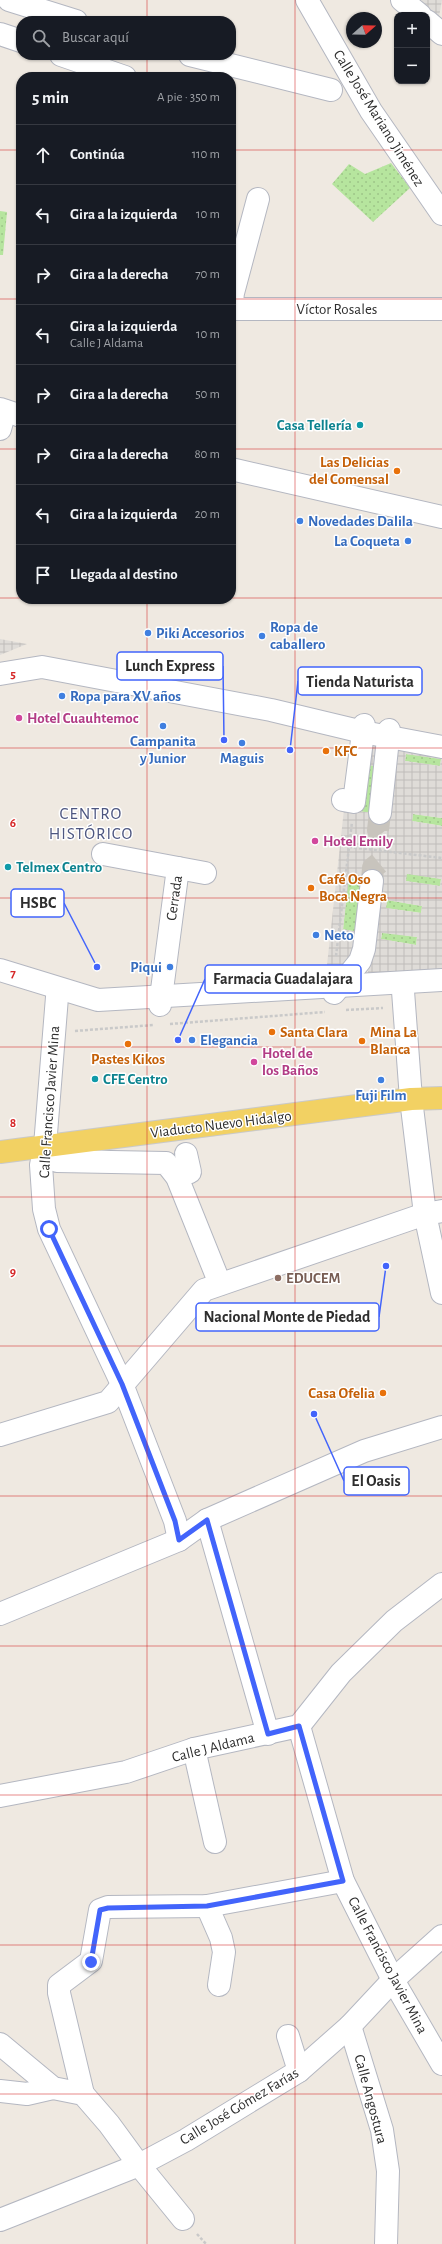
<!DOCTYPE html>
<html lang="es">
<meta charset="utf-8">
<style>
body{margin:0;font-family:"Alegreya Sans",sans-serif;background:#242831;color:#f1f3f6}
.controls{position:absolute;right:12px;top:12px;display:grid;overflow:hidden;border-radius:8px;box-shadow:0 1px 3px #0004}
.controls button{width:36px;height:36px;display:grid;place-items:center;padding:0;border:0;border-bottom:1px solid #363941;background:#171b24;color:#f1f3f6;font:20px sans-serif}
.compass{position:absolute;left:346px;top:12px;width:36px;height:36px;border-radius:50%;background:#171b24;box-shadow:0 1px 3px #0004;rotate:70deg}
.stop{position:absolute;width:12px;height:12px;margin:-9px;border:3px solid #4264fb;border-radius:50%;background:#fff}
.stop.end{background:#4264fb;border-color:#fff;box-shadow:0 1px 4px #0008}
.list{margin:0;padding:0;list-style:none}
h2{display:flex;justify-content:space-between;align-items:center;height:52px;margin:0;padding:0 16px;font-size:17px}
h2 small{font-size:13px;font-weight:400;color:#9ea1a6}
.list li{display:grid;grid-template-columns:26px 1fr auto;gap:12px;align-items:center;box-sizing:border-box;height:60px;padding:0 16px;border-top:1px solid #363941}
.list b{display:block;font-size:15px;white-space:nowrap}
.list p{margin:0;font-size:13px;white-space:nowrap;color:#9ea1a6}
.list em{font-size:13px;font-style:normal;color:#9ea1a6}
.icon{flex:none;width:22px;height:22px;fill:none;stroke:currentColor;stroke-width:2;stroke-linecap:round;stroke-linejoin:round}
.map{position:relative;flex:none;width:442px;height:2244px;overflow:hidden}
.search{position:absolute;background:#171b24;box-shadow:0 1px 3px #0004;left:16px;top:16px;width:220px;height:44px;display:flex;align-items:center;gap:10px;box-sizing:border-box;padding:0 14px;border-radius:16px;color:#9ea1a6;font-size:15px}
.panel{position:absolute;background:#171b24;box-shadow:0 1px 3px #0004;left:16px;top:72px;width:220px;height:532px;border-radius:16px}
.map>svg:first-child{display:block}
.garden{fill:url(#garden-dots)}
.plaza{fill:url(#plaza-grid);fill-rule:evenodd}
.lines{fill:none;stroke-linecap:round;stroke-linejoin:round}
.minor-tunnel{stroke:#c8c4bd;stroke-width:22;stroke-dasharray:22 11;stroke-linecap:butt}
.minor-casing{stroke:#b4b7c1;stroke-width:24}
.major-casing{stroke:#c9c9c9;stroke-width:24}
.path{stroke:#c9c9c9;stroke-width:2.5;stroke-dasharray:3 2;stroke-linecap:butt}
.minor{stroke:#fff;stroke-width:22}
.major{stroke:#f2d163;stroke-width:22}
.route{stroke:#4264fb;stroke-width:5}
.grid{fill:none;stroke:#d62828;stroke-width:1;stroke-opacity:0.55}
.culture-dot{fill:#0f9aa8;stroke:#fff;stroke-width:1.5}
.food-dot{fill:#e8710a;stroke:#fff;stroke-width:1.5}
.shop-dot{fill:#3f7fe0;stroke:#fff;stroke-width:1.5}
.hotel-dot{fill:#d1479c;stroke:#fff;stroke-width:1.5}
.education-dot{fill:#8d6e63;stroke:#fff;stroke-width:1.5}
.labels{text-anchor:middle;stroke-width:3;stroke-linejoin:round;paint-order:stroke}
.street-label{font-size:15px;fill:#2e2e2e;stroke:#fff}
.culture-label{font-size:15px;font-weight:bold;fill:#0d838f;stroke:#fff;text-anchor:start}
.food-label{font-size:15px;font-weight:bold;fill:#c56008;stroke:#fff;text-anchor:start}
.shop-label{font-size:15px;font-weight:bold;fill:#366cbe;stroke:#fff;text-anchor:start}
.hotel-label{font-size:15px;font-weight:bold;fill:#b23c85;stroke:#fff;text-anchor:start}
.education-label{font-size:15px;font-weight:bold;fill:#785e54;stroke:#fff;text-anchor:start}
.quarter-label{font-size:17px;letter-spacing:1px;fill:#4d5680;stroke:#fff}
.grid-label{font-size:13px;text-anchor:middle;font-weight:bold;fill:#d62828;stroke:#fff;stroke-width:3;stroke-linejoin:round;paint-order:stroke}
.leader{fill:none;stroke:#4264fb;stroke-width:1.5}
.callout-dot{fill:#4264fb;stroke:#fff;stroke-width:1.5}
.callout{fill:#fff;stroke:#4264fb;stroke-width:1.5}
.callout-label{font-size:16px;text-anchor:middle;font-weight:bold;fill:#2e2e2e}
</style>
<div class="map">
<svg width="442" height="2244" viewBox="0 0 442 2244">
<defs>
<pattern id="garden-dots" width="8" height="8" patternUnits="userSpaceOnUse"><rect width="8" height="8" fill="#b6e59e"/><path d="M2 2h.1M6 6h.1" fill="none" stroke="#9dc588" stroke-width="1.8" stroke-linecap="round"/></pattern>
<pattern id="plaza-grid" width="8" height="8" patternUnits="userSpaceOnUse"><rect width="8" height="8" fill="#dfdcd8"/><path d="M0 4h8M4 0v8" fill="none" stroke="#c0bdba"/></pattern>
</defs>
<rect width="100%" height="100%" fill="#efe9e1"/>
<!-- garden -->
<g class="garden">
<polygon points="391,163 410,188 373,222 332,184 349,164 365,174"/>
<polygon points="0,211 7,212 3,255 0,255"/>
<polygon points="406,754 441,759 440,766 405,761"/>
<polygon points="363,764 380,767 373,813 357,811"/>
<polygon points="413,814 442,818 442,826 412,821"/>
<polygon points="406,873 441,879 440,886 405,881"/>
<polygon points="348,878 365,880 359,932 343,930"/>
<polygon points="387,900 422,906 421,913 386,908"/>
<polygon points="382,932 417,937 416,945 381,939"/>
</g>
<!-- plaza -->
<g class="plaza">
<polygon points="422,0 442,0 439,17 421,1"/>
<polygon points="0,639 27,644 0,655"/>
<path d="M355,737L381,748L380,767L363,764L357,811L373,813L393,747L442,753V818L413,814L412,821L442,826V973L367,980L378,881L349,878L343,929L359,932L344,973L329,980L326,974L351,745L350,739ZM406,754L441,759L440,766L405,761ZM407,874L441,879L440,886L406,881ZM387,900L422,906L421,913L386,908ZM382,933L417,937L416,945L381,939Z"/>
</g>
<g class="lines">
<!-- minor-tunnel -->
<g class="minor-tunnel">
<polyline points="380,813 378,830 382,835"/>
<polyline points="372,881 373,868 379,863"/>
</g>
<!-- minor casing -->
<g class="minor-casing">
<g id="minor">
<polyline points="9,0 76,21"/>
<polyline points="307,0 371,111 442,214"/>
<polyline points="402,0 420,15"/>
<polyline points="427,21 442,34"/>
<polyline points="0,34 21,41"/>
<polyline points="61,55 125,77"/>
<polyline points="190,55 331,90"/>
<polyline points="231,309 442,309"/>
<polyline points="231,309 233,293 258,199"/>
<polyline points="0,409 21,416"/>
<polyline points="0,429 5,411"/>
<polyline points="231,469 442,517"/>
<polyline points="0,674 42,667 271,710 363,732 442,747"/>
<polyline points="343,800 354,802 364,725"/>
<polyline points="380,813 389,730"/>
<polyline points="103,854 178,868 160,1005"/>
<polyline points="178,868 205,873"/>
<polyline points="0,970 98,1000 442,980"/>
<polyline points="403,991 411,1099 425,1214 442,1293"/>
<polyline points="334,993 360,961 364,949 372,881"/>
<polyline points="57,997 45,1146 41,1165 44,1209 49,1229 122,1384 175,1521 179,1540"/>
<polyline points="45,1146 57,1161 166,1163 177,1177 220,1284"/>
<polyline points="177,1177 190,1172 186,1154"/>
<polyline points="0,1435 108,1402 204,1290 425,1214 442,1211"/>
<polyline points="207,1520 268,1734"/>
<polyline points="0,1614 179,1540 207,1520 364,1451 442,1427"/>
<polyline points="299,1726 343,1881 393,1980 442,2064"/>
<polyline points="194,1749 215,1842"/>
<polyline points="0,1796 126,1772 194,1749 299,1726 341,1673 394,1621 442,1584"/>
<polyline points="207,1906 221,1938 224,1952 219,1985"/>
<polyline points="350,2026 382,2130 388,2171 386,2244"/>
<polyline points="288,2036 299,2071"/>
<polyline points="0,2044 53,2088 83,2094 109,2124 139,2165 183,2219"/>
<polyline points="0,2091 27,2094 53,2088"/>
<polyline points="83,2094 59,1993 59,1985 91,1961 100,1910 108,1907 207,1906 343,1881"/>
<polyline points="0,2220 139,2165 186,2140 299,2071 350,2026 393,1980 442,1936"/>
</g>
</g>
<!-- major casing -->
<g class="major-casing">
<polyline id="major" points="0,1152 411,1099 442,1098"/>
</g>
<!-- path -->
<g class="path">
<polyline points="349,847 442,858"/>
<polyline points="336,956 352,822"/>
<polyline points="346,1010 383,1008"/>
<polyline points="170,1024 325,1012"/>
<polyline points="75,1031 153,1025"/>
<polyline points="197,2234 206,2244"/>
</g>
<!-- minor -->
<use href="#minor" class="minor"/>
<!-- major -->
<use href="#major" class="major"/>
</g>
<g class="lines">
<!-- route -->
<polyline class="route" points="49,1229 122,1384 175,1521 179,1540 207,1520 268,1734 299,1726 343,1881 207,1906 108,1908 100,1910 91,1962"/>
</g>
<!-- grid -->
<path class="grid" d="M147,0V21M295,0V2244M147,55V77M0,150H21M231,150H442M0,299H21M231,299H442M0,449H21M231,449H442M0,598H21M231,598H442M147,599V2244M0,748H442M0,898H442M0,1047H442M0,1197H442M0,1346H442M0,1496H442M0,1646H442M0,1795H442M0,1945H442M0,2094H442"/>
<!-- markers -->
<g class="culture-dot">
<circle cx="360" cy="425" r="4"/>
<circle cx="8" cy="867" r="4"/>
<circle cx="95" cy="1079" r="4"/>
</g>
<g class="food-dot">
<circle cx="397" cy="471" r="4"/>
<circle cx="326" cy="751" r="4"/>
<circle cx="311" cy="888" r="4"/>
<circle cx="272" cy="1032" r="4"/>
<circle cx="362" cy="1041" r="4"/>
<circle cx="128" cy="1044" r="4"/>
<circle cx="383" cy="1393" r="4"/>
</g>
<g class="shop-dot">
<circle cx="300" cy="521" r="4"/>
<circle cx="408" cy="541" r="4"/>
<circle cx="148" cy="633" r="4"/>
<circle cx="262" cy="636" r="4"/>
<circle cx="62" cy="696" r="4"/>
<circle cx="163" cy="726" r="4"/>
<circle cx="242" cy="743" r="4"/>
<circle cx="316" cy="935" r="4"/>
<circle cx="170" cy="967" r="4"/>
<circle cx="192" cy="1040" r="4"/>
<circle cx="381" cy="1080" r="4"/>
</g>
<g class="hotel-dot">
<circle cx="19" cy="718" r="4"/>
<circle cx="315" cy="841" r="4"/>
<circle cx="254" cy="1062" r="4"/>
</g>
<circle class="education-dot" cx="278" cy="1278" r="4"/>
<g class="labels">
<!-- street labels -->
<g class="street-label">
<text transform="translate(379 118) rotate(58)" y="5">Calle José Mariano Jiménez</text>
<text x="337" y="314">Víctor Rosales</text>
<text transform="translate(174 898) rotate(-82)" y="5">Cerrada</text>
<text transform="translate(49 1102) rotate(-86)" y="5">Calle Francisco Javier Mina</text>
<text transform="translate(221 1124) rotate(-7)" y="5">Viaducto Nuevo Hidalgo</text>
<text transform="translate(213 1747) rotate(-14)" y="5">Calle J Aldama</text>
<text transform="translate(388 1965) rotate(62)" y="5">Calle Francisco Javier Mina</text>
<text transform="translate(371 2099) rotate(75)" y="5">Calle Angostura</text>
<text transform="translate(239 2106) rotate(-31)" y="5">Calle José Gómez Farías</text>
</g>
<!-- culture labels -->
<g class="culture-label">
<text x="352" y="430" text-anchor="end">Casa Tellería</text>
<text x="16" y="872">Telmex Centro</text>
<text x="103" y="1084">CFE Centro</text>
</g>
<!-- food labels -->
<g class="food-label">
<text x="389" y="467" text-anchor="end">Las Delicias<tspan x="389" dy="17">del Comensal</tspan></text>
<text x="334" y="756">KFC</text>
<text x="319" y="884">Café Oso<tspan x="319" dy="17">Boca Negra</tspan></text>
<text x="280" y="1037">Santa Clara</text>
<text x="370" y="1037">Mina La<tspan x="370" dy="17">Blanca</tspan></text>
<text x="128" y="1064" text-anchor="middle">Pastes Kikos</text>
<text x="375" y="1398" text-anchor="end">Casa Ofelia</text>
</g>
<!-- shop labels -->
<g class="shop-label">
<text x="308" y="526">Novedades Dalila</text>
<text x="400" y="546" text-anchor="end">La Coqueta</text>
<text x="270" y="632">Ropa de<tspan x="270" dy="17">caballero</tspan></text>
<text x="156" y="638">Piki Accesorios</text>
<text x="70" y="701">Ropa para XV años</text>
<text x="163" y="746" text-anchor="middle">Campanita<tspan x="163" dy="17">y Junior</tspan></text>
<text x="242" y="763" text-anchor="middle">Maguis</text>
<text x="324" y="940">Neto</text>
<text x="162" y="972" text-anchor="end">Piqui</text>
<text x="200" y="1045">Elegancia</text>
<text x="381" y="1100" text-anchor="middle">Fuji Film</text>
</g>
<!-- hotel labels -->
<g class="hotel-label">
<text x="27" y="723">Hotel Cuauhtemoc</text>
<text x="323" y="846">Hotel Emily</text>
<text x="262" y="1058">Hotel de<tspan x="262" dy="17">los Baños</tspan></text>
</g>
<!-- education labels -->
<g class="education-label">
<text x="286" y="1283">EDUCEM</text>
</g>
<!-- quarter labels -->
<g class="quarter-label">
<text x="91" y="819">CENTRO<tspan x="91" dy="20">HISTÓRICO</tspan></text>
</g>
</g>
<g class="grid-label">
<text x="13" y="678">5</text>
<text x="13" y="827">6</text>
<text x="13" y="977">7</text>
<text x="13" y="1127">8</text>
<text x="13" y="1276">9</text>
</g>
<!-- callouts -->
<path class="leader" d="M224 740L223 666M290 750L298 681M97 967L64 903M178 1040L205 979M386 1266L379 1317M314 1414L344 1481"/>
<g class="callout-dot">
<circle cx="224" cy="740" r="4"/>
<circle cx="290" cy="750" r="4"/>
<circle cx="97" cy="967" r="4"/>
<circle cx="178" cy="1040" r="4"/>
<circle cx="386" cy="1266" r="4"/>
<circle cx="314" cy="1414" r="4"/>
</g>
<g class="callout">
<rect x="117" y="652" width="106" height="28" rx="4"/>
<rect x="298" y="667" width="124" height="28" rx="4"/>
<rect x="11" y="889" width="53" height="28" rx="4"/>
<rect x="205" y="965" width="156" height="28" rx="4"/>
<rect x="196" y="1303" width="183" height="28" rx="4"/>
<rect x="344" y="1467" width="65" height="28" rx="4"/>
</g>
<g class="callout-label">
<text x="170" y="671">Lunch Express</text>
<text x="360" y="687">Tienda Naturista</text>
<text x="38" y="908">HSBC</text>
<text x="283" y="984">Farmacia Guadalajara</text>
<text x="287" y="1322">Nacional Monte de Piedad</text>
<text x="376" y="1486">El Oasis</text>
</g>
</svg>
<div class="controls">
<button>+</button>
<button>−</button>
</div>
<svg class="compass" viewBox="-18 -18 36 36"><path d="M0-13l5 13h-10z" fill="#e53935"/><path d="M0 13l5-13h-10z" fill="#9ea1a6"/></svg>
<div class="stop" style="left:49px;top:1229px"></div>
<div class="stop end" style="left:91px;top:1962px"></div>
<div class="search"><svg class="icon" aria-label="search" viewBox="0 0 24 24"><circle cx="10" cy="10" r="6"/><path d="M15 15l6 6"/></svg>Buscar aquí</div>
<section class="panel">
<h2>5 min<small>A pie · 350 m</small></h2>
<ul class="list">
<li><svg class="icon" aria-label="ahead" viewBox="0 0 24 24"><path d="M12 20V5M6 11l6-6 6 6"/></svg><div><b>Continúa</b></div><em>110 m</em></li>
<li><svg class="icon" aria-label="left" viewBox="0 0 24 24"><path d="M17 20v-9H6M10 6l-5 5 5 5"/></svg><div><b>Gira a la izquierda</b></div><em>10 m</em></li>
<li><svg class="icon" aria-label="right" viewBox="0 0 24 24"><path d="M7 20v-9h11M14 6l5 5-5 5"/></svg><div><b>Gira a la derecha</b></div><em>70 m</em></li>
<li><svg class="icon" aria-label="left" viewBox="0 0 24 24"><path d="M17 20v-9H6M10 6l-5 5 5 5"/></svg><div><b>Gira a la izquierda</b><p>Calle J Aldama</p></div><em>10 m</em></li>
<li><svg class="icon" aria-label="right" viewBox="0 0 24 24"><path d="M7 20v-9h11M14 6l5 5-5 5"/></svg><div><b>Gira a la derecha</b></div><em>50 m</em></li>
<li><svg class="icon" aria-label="right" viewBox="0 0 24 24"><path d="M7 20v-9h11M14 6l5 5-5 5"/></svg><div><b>Gira a la derecha</b></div><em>80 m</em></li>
<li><svg class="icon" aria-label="left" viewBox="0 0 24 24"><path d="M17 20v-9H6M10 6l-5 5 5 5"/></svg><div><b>Gira a la izquierda</b></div><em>20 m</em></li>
<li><svg class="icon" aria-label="arrive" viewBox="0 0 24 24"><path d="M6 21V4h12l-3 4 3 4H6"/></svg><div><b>Llegada al destino</b></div></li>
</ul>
</section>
</div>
